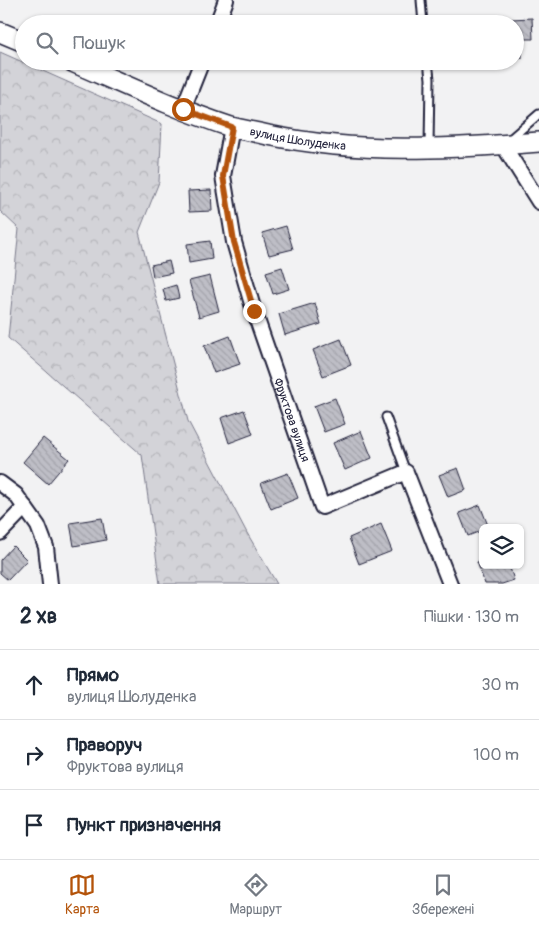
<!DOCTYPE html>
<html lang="uk">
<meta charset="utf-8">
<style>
body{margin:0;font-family:Pangolin,sans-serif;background:#f6f6f7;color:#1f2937}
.controls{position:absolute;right:15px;bottom:15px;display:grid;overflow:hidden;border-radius:8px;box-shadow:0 1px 4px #0004}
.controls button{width:45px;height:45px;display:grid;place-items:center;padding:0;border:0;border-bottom:1px solid #e0e1e3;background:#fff;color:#1f2937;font:25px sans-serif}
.stop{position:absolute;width:15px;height:15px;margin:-11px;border:4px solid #b45309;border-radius:50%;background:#fff}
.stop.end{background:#b45309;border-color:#fff;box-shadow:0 1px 5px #0008}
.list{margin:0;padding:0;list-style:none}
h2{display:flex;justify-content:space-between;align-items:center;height:65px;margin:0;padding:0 20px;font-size:21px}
h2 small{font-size:16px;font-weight:400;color:#747a83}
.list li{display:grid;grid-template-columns:32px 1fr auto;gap:15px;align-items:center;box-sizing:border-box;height:70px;padding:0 20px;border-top:1px solid #e0e1e3}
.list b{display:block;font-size:19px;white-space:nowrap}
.list p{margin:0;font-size:16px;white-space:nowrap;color:#747a83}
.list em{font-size:16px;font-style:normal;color:#747a83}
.icon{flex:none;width:28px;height:28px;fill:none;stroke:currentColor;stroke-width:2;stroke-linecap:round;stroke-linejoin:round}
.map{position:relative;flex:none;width:539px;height:584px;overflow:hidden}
.search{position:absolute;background:#fff;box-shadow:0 1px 4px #0004;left:15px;right:15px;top:15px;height:55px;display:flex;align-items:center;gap:12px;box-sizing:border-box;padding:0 18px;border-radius:28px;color:#747a83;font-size:19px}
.sheet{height:275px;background:#fff}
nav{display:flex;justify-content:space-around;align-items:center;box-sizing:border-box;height:70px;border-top:1px solid #e0e1e3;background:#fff;font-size:14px;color:#747a83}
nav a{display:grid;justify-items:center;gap:2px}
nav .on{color:#b45309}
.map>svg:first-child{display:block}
.forest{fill:url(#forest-crowns);stroke:#7a7a8a}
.building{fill:url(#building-back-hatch);stroke:#22223b}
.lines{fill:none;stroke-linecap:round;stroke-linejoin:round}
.service-casing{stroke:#22223b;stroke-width:11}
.minor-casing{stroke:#22223b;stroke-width:18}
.secondary-casing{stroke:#22223b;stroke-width:22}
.service{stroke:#fff;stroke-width:7}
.minor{stroke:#fff;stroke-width:14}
.secondary{stroke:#fff;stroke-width:19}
.route{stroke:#b45309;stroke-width:6}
.labels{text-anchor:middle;stroke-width:5;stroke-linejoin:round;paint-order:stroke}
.street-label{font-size:12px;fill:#22223b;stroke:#fff}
</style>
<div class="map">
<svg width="539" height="584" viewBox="0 0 539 584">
<defs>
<pattern id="forest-crowns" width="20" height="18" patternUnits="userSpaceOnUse" patternTransform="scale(1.25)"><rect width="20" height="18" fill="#d3d3d8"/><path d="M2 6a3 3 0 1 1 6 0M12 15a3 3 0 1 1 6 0" fill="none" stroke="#b5b5ba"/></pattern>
<pattern id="building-back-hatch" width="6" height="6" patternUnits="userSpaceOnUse" patternTransform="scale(1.25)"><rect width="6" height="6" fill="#bebec6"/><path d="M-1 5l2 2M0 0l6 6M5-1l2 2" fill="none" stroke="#a3a3ab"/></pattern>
</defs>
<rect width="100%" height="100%" fill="#f2f2f3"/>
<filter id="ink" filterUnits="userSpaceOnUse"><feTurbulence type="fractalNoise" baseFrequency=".02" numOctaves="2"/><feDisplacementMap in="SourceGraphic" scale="10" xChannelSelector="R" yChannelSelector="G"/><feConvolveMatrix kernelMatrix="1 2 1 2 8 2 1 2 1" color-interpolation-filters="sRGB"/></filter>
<g filter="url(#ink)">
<!-- forest -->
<polygon class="forest" points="0,52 162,124 159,182 139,232 188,421 247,533 277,584 160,584 142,455 8,338 19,229 0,211"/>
<!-- building -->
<g class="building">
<polygon points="532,18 533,39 522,39 522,58 515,58 515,24 490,24 490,20"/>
<polygon points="211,190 212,211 189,212 188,191"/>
<polygon points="286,226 293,249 269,255 262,233"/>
<polygon points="210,241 212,259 189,263 187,244"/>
<polygon points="169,261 172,273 153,277 151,265"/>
<polygon points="282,267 289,289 273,294 266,272"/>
<polygon points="210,276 219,311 199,317 189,281"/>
<polygon points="176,285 179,298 166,301 163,289"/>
<polygon points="315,303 321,324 285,335 279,314"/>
<polygon points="230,336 240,364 214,373 204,346"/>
<polygon points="341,339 351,365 323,376 313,350"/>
<polygon points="335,398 345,424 324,432 314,406"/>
<polygon points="244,410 253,434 229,443 221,418"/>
<polygon points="361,431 372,458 345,470 333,443"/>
<polygon points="43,438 69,459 48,484 23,462"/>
<polygon points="458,468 466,490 448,497 439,475"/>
<polygon points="288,473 298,498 271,509 261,483"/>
<polygon points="480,505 489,528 483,528 483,530 468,536 459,513"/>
<polygon points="102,518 106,540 74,546 70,523"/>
<polygon points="381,524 392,551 359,564 349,538"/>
<polygon points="13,546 27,560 8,580 0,573 0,560"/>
<polygon points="483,560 483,565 509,565 514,580 502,584 485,584 477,562"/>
</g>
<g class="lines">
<!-- service casing -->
<g class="service-casing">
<g id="service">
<polyline points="421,0 423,24"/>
<polyline points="428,61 430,79 429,146"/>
<polyline points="509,140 539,114"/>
<polyline points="386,417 406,472"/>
</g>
</g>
<!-- minor casing -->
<g class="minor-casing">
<g id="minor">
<polyline points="217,24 226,0"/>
<polyline points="183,109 202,61"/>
<path id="s1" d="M232,127L223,176L234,242L254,311L322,507L406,472L450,584"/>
<polyline points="503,145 539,202"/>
<polyline points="0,483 16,495 38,526 46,547 50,584"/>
<polyline points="0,533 25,507"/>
</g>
</g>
<!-- secondary casing -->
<g class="secondary-casing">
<g id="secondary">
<polyline points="0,32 24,42"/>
<path id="s2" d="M70,61C123,84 176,109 231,127C243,130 256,132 268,135C358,154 448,149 539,142"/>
</g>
</g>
<!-- service -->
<use href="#service" class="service"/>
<!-- minor -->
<use href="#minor" class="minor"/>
<!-- secondary -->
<use href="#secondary" class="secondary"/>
</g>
</g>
<g class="lines" filter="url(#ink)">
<!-- route -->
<polyline class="route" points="183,109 232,127 223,176 234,242 254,311"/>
</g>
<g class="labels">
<!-- street labels -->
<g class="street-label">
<text dy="4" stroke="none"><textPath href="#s2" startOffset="242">вулиця Шолуденка</textPath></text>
<text dy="4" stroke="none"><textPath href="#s1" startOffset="304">Фруктова вулиця</textPath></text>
</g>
</g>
</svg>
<div class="controls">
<button><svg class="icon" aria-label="layers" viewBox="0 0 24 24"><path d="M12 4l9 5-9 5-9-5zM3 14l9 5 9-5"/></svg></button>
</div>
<div class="stop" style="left:183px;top:109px"></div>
<div class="stop end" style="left:254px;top:311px"></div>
<div class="search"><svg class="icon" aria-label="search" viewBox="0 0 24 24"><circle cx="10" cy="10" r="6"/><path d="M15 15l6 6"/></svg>Пошук</div>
</div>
<section class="sheet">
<h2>2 хв<small>Пішки · 130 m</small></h2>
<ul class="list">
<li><svg class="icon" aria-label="ahead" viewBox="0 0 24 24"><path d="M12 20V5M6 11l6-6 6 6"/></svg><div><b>Прямо</b><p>вулиця Шолуденка</p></div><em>30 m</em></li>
<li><svg class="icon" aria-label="right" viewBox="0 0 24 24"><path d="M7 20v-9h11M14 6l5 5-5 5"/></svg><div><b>Праворуч</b><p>Фруктова вулиця</p></div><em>100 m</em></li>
<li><svg class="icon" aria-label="arrive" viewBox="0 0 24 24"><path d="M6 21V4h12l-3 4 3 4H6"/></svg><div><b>Пункт призначення</b></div></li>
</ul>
</section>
<nav>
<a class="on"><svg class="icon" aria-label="map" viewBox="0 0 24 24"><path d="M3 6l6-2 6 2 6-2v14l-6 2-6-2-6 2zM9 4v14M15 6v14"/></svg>Карта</a>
<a><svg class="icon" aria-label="directions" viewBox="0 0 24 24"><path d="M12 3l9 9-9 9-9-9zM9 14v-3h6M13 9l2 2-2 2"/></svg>Маршрут</a>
<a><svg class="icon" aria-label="saved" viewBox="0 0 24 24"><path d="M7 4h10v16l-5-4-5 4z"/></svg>Збережені</a>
</nav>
